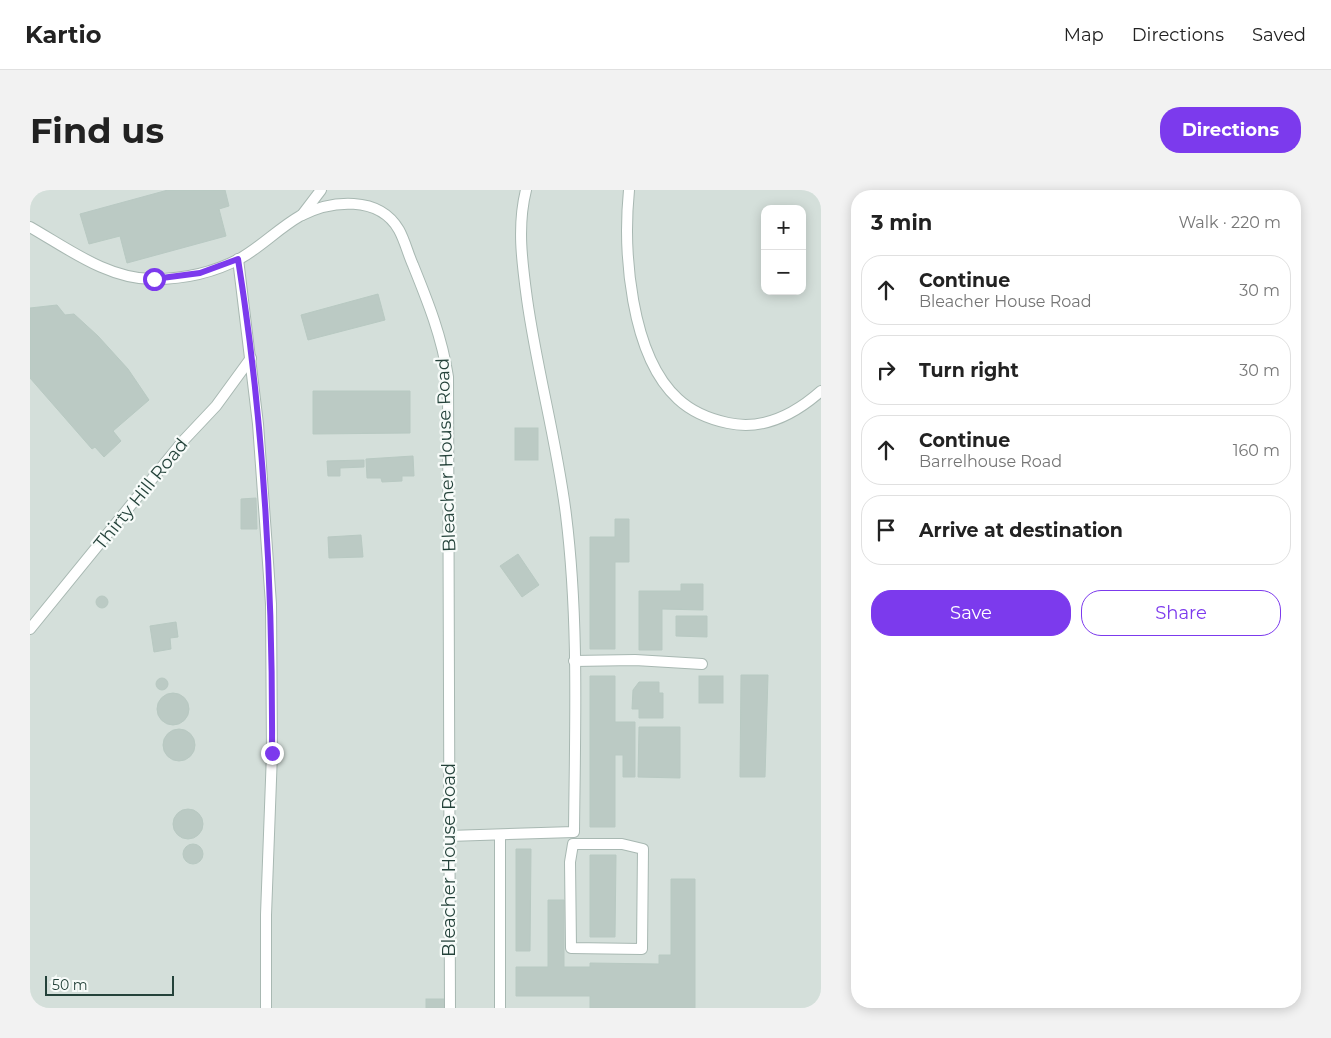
<!DOCTYPE html>
<meta charset="utf-8">
<style>
body{margin:0;font-family:Montserrat,sans-serif;background:#f2f2f2;color:#222}
.controls{position:absolute;right:15px;top:15px;display:grid;overflow:hidden;border-radius:10px;box-shadow:0 2px 12px #0003}
.controls button{width:45px;height:45px;display:grid;place-items:center;padding:0;border:0;border-bottom:1px solid #e0e0e0;background:#fff;color:#222;font:25px sans-serif}
.scale{position:absolute;left:15px;bottom:12px;width:129px;box-sizing:border-box;padding-left:5px;border:2px solid #24423a;border-top:0;font-size:14px;line-height:18px;white-space:nowrap;color:#24423a;-webkit-text-stroke:4px #f7fbf9;paint-order:stroke}
.stop{position:absolute;width:15px;height:15px;margin:-11px;border:4px solid #7c3aed;border-radius:50%;background:#fff}
.stop.end{background:#7c3aed;border-color:#fff;box-shadow:0 1px 5px #0008}
.list{margin:0;padding:0;list-style:none}
h2{display:flex;justify-content:space-between;align-items:center;height:65px;margin:0;padding:0 20px;font-size:21px}
h2 small{font-size:16px;font-weight:400;color:#767676}
.list li{display:grid;grid-template-columns:32px 1fr auto;gap:15px;align-items:center;box-sizing:border-box;height:70px;margin:0 10px 10px;padding:0 10px;border:1px solid #e0e0e0;border-radius:20px}
.list b{display:block;font-size:19px;white-space:nowrap}
.list p{margin:0;font-size:16px;white-space:nowrap;color:#767676}
.list em{font-size:16px;font-style:normal;color:#767676}
.actions{display:flex;gap:10px;padding:15px 20px}
.actions a{flex:1;padding:11px 0;border:1px solid #7c3aed;border-radius:20px;text-align:center;font-size:18px;color:#7c3aed}
.actions .main{background:#7c3aed;color:#fff}
.icon{flex:none;width:28px;height:28px;fill:none;stroke:currentColor;stroke-width:2;stroke-linecap:round;stroke-linejoin:round}
.map{position:relative;flex:none;width:791px;height:818px;overflow:hidden;border-radius:20px}
header{display:flex;align-items:center;gap:30px;box-sizing:border-box;height:70px;padding:0 25px;background:#fff;border-bottom:1px solid #e0e0e0}
header strong{font-size:24px}
nav{display:flex;gap:28px;margin-inline-start:auto;font-size:18px}
.intro{display:flex;align-items:center;justify-content:space-between;box-sizing:border-box;height:120px;padding:0 30px}
h1{margin:0;font-size:35px}
.button{padding:12px 22px;border-radius:20px;background:#7c3aed;color:#fff;font-size:18px;font-weight:700}
main{display:flex;gap:30px;padding:0 30px}
aside{flex:1;background:#fff;border-radius:20px;box-shadow:0 2px 12px #0003}
.map>svg:first-child{display:block}
.built{fill:#d4dfda;fill-rule:evenodd}
.building{fill:#bbcac4;stroke:#b8c9c2}
.lines{fill:none;stroke-linecap:round;stroke-linejoin:round}
.lane-casing{stroke:#a8b8b2;stroke-width:12}
.lane{stroke:#fff;stroke-width:10}
.route{stroke:#7c3aed;stroke-width:6}
.labels{text-anchor:middle;stroke-width:4.5;stroke-linejoin:round;paint-order:stroke}
.street-label{font-size:18px;fill:#24423a;stroke:#f7fbf9}
</style>
<header>
<strong>Kartio</strong>
<nav><a>Map</a><a>Directions</a><a>Saved</a></nav>
</header>
<div class="intro"><h1>Find us</h1><a class="button">Directions</a></div>
<main>
<div class="map">
<svg width="791" height="818" viewBox="0 0 791 818">
<rect width="100%" height="100%" fill="#e6efeb"/>
<!-- built -->
<path class="built" d="M0,0H791V818H0ZM735,19H772V101H735Z"/>
<!-- building -->
<g class="building">
<polygon points="138,0 195,0 199,16 189,19 196,46 97,73 90,46 59,54 50,24"/>
<polygon points="348,104 355,130 278,150 271,125"/>
<polygon points="27,115 35,125 44,124 68,146 98,179 119,210 83,241 91,251 74,267 65,257 62,259 0,188 0,118"/>
<polygon points="283,201 380,201 380,243 283,244"/>
<rect x="485" y="238" width="23" height="32"/>
<polygon points="383,266 384,286 372,286 372,291 352,292 351,288 337,288 336,269"/>
<polygon points="334,270 334,277 310,278 310,286 298,286 297,271"/>
<polygon points="226,308 227,339 211,339 211,309"/>
<polygon points="585,329 599,329 599,372 585,372 585,459 560,459 560,347 585,347"/>
<polygon points="331,345 333,367 299,368 298,347"/>
<polygon points="488,364 509,395 492,407 470,376"/>
<polygon points="651,394 673,394 673,420 632,419 632,460 609,460 609,401 651,401"/>
<circle cx="72" cy="412" r="6"/>
<polygon points="646,426 677,426 677,447 646,446"/>
<polygon points="146,432 148,447 140,448 141,459 124,462 120,436"/>
<polygon points="711,485 738,485 735,587 710,587"/>
<polygon points="560,486 585,486 585,532 605,532 605,587 593,587 593,565 585,565 585,637 560,637"/>
<rect x="669" y="486" width="24" height="27"/>
<circle cx="132" cy="494" r="6"/>
<polygon points="609,492 629,492 629,503 633,503 633,528 609,528 609,519 602,519 603,500"/>
<circle cx="143" cy="519" r="16"/>
<polygon points="609,537 650,537 650,588 608,587"/>
<circle cx="149" cy="555" r="16"/>
<circle cx="158" cy="634" r="15"/>
<circle cx="163" cy="664" r="10"/>
<polygon points="486,659 501,659 500,761 486,761"/>
<polygon points="560,665 586,665 585,747 560,747"/>
<polygon points="641,689 665,689 665,818 560,818 560,806 486,806 486,777 518,777 518,710 534,710 534,777 560,777 560,773 629,774 629,765 641,765"/>
<rect x="396" y="809" width="19" height="9"/>
</g>
<g class="lines">
<!-- lane casing -->
<g class="lane-casing">
<g id="lane">
<path d="M599,0C593,61 600,165 648,209C662,222 679,229 698,233C734,241 765,224 791,201"/>
<polyline points="272,25 291,0"/>
<path d="M0,37C37,58 79,90 124,89C154,89 185,82 211,68C232,56 249,38 270,26C301,10 349,5 369,40C375,51 378,64 383,75C398,112 412,147 418,187L420,818"/>
<polyline points="208,69 228,234 241,414 242,563 236,725 236,818"/>
<polyline points="0,439 153,251 186,216 221,168"/>
<polyline points="544,471 605,470 672,474"/>
<path d="M419,646L544,642C545,537 549,430 536,325C527,252 507,181 497,109C492,72 487,36 496,0"/>
<polygon points="543,654 592,654 613,659 612,759 541,758 540,672"/>
<polyline points="470,818 470,645"/>
</g>
</g>
<!-- lane -->
<use href="#lane" class="lane"/>
</g>
<g class="lines">
<!-- route -->
<path class="route" d="M124,89L170,83L208,69C234,232 243,398 242,563"/>
</g>
<g class="labels">
<!-- street labels -->
<g class="street-label">
<text transform="translate(416 265) rotate(-92)" y="6">Bleacher House Road</text>
<text transform="translate(111 304) rotate(-51)" y="6">Thirty Hill Road</text>
<text transform="translate(419 670) rotate(-90)" y="6">Bleacher House Road</text>
</g>
</g>
</svg>
<div class="controls">
<button>+</button>
<button>−</button>
</div>
<div class="scale">50 m</div>
<div class="stop" style="left:124px;top:89px"></div>
<div class="stop end" style="left:242px;top:563px"></div>
</div>
<aside>
<h2>3 min<small>Walk · 220 m</small></h2>
<ul class="list">
<li><svg class="icon" aria-label="ahead" viewBox="0 0 24 24"><path d="M12 20V5M6 11l6-6 6 6"/></svg><div><b>Continue</b><p>Bleacher House Road</p></div><em>30 m</em></li>
<li><svg class="icon" aria-label="right" viewBox="0 0 24 24"><path d="M7 20v-9h11M14 6l5 5-5 5"/></svg><div><b>Turn right</b></div><em>30 m</em></li>
<li><svg class="icon" aria-label="ahead" viewBox="0 0 24 24"><path d="M12 20V5M6 11l6-6 6 6"/></svg><div><b>Continue</b><p>Barrelhouse Road</p></div><em>160 m</em></li>
<li><svg class="icon" aria-label="arrive" viewBox="0 0 24 24"><path d="M6 21V4h12l-3 4 3 4H6"/></svg><div><b>Arrive at destination</b></div></li>
</ul>
<div class="actions"><a class="main">Save</a><a>Share</a></div>
</aside>
</main>
